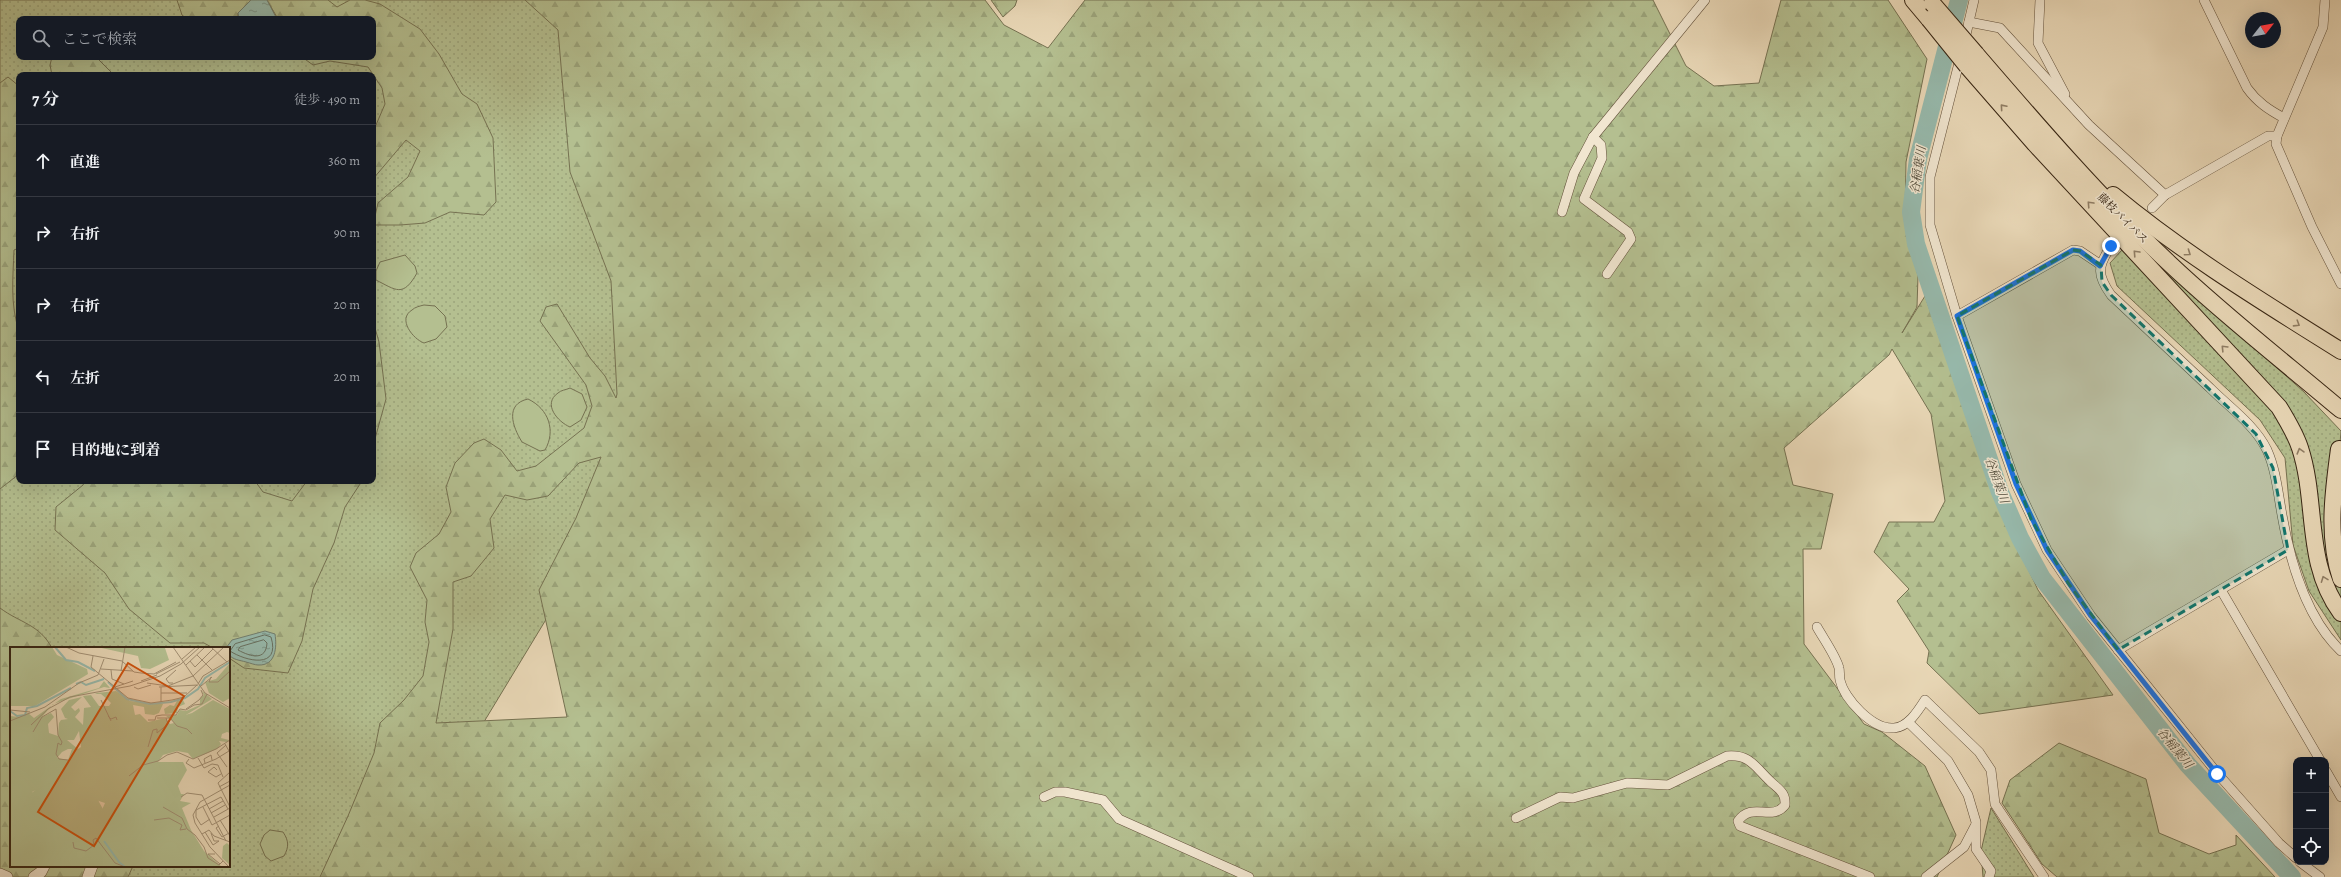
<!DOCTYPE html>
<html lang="ja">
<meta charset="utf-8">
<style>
body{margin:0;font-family:Alegreya,"Noto Serif JP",serif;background:#242831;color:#f1f3f6}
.controls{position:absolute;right:12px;bottom:12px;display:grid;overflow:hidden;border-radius:8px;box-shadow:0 4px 16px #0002}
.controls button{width:36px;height:36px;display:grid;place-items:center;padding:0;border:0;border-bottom:1px solid #363941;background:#171b24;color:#f1f3f6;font:20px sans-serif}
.compass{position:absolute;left:2245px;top:12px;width:36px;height:36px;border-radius:50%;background:#171b24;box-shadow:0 4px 16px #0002;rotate:59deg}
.stop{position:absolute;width:12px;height:12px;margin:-9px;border:3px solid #1a73e8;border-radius:50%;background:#fff}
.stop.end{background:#1a73e8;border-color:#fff;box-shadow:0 1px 4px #0008}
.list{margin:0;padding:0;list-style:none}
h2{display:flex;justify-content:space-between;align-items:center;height:52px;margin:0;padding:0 16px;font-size:17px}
h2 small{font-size:13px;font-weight:400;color:#9ea1a6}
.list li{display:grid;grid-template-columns:26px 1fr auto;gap:12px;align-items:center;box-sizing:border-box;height:72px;padding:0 16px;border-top:1px solid #363941}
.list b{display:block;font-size:15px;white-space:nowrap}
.list em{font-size:13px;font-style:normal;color:#9ea1a6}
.icon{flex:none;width:22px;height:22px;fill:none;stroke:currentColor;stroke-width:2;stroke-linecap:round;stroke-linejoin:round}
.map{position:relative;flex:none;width:2341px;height:877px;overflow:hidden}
.search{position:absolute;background:#171b24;box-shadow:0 4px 16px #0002;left:16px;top:16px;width:360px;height:44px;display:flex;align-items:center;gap:10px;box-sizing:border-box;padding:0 14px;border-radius:8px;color:#9ea1a6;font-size:15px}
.panel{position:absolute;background:#171b24;box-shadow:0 4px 16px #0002;left:16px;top:72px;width:360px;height:412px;border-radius:8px}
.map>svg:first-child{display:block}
.grass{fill:url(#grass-dots);stroke:#767252;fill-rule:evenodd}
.forest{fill:url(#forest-firs);stroke:#767252;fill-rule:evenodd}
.pitch{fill:#b4bf90;stroke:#767252}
.water{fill:url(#water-ripples);stroke:#717e6f}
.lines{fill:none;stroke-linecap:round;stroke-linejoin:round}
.shore{stroke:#677060;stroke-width:1}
.river{stroke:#97baad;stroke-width:18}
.minor-casing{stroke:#64523c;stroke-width:10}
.tertiary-casing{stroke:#64523c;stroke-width:12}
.motorway-casing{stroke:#372513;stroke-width:18}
.minor{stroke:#f1e6d0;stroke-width:9}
.tertiary{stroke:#f1e6d0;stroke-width:11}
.motorway{stroke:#e9d8b7;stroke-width:16}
.motorway-bridge-casing{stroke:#372513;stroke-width:18;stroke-linecap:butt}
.motorway-bridge{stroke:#e9d8b7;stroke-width:16}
.oneway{stroke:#907e65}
.route{stroke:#1a73e8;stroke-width:5}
.marked{fill:#0f766e;fill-opacity:0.2;stroke:#0f766e;stroke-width:3;stroke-dasharray:8 5;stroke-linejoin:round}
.labels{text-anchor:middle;stroke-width:3;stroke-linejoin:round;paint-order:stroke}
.street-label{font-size:11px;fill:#372513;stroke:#f1e6d0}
.water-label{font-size:12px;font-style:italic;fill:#4f4a3a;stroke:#f1e6d0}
.inset-river{fill:none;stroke:#97baad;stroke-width:2}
.inset-road{fill:none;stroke:#a29075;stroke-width:1}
.view{fill:#cd510d;fill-opacity:0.15;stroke:#cd510d;stroke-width:2}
.inset-edge{fill:none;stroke:#372513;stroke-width:2}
</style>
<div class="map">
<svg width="2341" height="877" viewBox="0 0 2341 877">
<defs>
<pattern id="grass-dots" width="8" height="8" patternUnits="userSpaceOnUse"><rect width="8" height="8" fill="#b4bf90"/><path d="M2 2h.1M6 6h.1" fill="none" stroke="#9ba47b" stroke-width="1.8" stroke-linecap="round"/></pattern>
<pattern id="forest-firs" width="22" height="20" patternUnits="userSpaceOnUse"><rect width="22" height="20" fill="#b4bf90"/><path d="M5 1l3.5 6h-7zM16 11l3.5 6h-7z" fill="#9ba47b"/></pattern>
<pattern id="water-ripples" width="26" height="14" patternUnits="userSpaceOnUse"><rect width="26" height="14" fill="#97baad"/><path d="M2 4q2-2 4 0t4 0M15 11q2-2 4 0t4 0" fill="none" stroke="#7c978c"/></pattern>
</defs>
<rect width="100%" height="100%" fill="#e9d8b7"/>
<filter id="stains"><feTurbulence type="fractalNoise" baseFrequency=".005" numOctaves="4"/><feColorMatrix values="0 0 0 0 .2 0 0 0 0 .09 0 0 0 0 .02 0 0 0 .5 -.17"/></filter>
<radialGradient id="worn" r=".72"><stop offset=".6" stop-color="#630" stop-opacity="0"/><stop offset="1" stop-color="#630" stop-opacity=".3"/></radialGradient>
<!-- grass -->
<g class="grass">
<path d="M0,0H571L659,433L390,877H0ZM19,19H373V57H19ZM19,75H373V481H19ZM11,648H229V866H11Z"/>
<polygon points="2122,250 2279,416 2297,457 2341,621 2341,640 2309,591 2293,545 2285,458 2260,420 2117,286 2110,263"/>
<polygon points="2148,252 2304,392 2341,431 2331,555 2341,587 2341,605 2324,572 2306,451 2149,262"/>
<polygon points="1991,808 2034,877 1983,877 1981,851"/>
</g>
<!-- forest -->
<g class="forest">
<polygon points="177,0 251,0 238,13 238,19 187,19 182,15"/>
<polygon points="267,0 328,0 337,7 350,0 365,0 380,4 420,29 439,54 462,94 477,104 493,138 496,202 484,215 450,212 425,223 400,225 373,225 378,203 408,177 420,151 406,140 373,179 373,132 385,104 382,88 368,67 330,61 313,65 302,57 373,57 373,19 278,19"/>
<path d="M525,0H985L1004,25L1048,48L1085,0H1653L1686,66L1714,86L1759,83L1781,0H1888L1927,59L1906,162L1905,218L1918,276L1917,307L1902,333L1925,296L1995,498L2038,590L2113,695L1979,714L1927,663L1929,651L1897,601L1909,589L1874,552L1889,522H1934L1945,501L1931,414L1892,349L1889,355L1784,448L1793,485L1833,494L1821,549H1803L1804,644L1864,724L1882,732L1925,766L1956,835L1937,877H320L348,816L374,753L380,723L404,700L423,676L429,642L425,622L427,600L410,567L416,553L439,534L451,512L446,487L455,463L474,443L484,439L501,450L517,471L536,466L584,428L592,406L586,385L540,321L546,307L557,304L590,358L605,376L616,398L617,394L611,281L570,172L558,30ZM601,457L576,518L539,590L567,717L436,723L453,629V582L471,576L494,548L490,519L505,495L527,500L548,496L579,463Z"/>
<polygon points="991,0 1017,0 1015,6 1003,17"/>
<polygon points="52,57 96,57 114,75 52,75 50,65"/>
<path d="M8,77L19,86V248L14,250C13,278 10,304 19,331V474L0,489V83Z"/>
<polygon points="373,321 379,342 386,399 373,446"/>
<polygon points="85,481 255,481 263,492 292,501 307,481 362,481 345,507 334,543 313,589 302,641 288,673 244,668 229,658 229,648 213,648 204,643 170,643 129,609 105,573 55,530 56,507 83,485"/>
<path d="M0,608C20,623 39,624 52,648H11V866H133L128,877H0Z"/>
<polygon points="2059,743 2146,779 2159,833 2209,854 2236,845 2236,835 2275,877 2057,877 2042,864 2002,803 2010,780"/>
</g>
<!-- pitch -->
<g class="pitch">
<path d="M405,255L415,266L417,273C403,298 396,290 376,280V271L380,262Z"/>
<path d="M424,305L435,306L445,316L447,327L436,339L424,343C413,339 397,319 412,310C415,307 420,306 424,305Z"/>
<path d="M570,388L582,394L587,407L581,420L570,427C558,422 542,404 558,393C561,390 566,390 570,388Z"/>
<path d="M528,399C549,409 556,431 545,450L540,451L522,442C512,426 505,404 528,399Z"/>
<path d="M270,830L283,832C289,841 289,847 284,856L271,861L265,856L260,844L264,835Z"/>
</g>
<!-- water -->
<g class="water">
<polygon points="251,0 267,0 277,19 239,19 238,13"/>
<path d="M265,631L275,634C277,647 276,666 258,665C255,665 250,663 246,662C239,660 234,660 229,655V648H226L232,640Z"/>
</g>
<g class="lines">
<!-- shore -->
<g class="shore">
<path d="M265,635L271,637C281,670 245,661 230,651L235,644Z"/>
<path d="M264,640L267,643C266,661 251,657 238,650L240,647Z"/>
</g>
<!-- river -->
<polyline class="river" points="1959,0 1918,159 1911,212 1916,244 2000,492 2020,538 2042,578 2188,765 2292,877"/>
<!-- minor casing -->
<g class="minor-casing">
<g id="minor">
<polyline points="2040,0 2038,43 2065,94"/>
<path d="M2204,0L2247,88C2257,102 2269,110 2284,118"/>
<polyline points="2325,0 2323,27 2277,136 2276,144 2312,227 2341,284"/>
<polyline points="1969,22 2000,28 2089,125 2165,195"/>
<polyline points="1964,43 1974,0"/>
<polyline points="1961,55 1930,177 1930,225 1957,316 2016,484 2047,550 2091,616 2217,773 2279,843 2296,858"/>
<polyline points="1593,137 1601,145 1602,158 1584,199 1628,232 1631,239 1607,274"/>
<polyline points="2152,208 2165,195 2268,136 2277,136"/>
<polyline points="1562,212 1574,173 1593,137 1705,0"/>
<path d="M2111,246C2097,267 2097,275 2111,295C2144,326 2177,357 2210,388C2229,407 2255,425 2267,450C2276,470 2278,493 2282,515C2290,561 2306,618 2341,651"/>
<polyline points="1957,316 2073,250 2080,251 2101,265"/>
<polyline points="2221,590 2320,760"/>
<path d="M1817,627C1823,638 1836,656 1839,668C1840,671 1839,676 1840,680C1844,699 1873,730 1894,728C1908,727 1918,711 1925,700L1979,752L1991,770L1995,804L2044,877"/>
<polyline points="2118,650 2288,550"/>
<polyline points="1908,722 1948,761 1968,795 1976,822 1976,849 1991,871 1989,877"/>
<polyline points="2326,771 2341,797"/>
<polyline points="1044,797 1055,792 1065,792 1103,800 1119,819 1249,877"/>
<path d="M1516,818L1560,797L1573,798L1627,783L1668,785L1727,756C1750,754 1755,767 1770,781C1778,789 1786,792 1785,805C1772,822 1752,801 1738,821L1740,826L1870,877"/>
<polyline points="2300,862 2320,877"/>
<polyline points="1926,877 1964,847 1975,826"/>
</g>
</g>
<!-- tertiary casing -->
<g class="tertiary-casing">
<g id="tertiary">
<polyline points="0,874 7,877"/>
<polyline points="34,877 41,872 44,866"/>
<polyline points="88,877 92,866"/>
</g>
</g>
<!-- motorway casing -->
<g class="motorway-casing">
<g id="motorway">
<polyline points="1913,0 1929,19"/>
<path d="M1976,54C2038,126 2100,198 2169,263C2224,315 2283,361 2341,410"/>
<path d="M1967,66L2035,144L2279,407C2287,420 2295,433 2300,448C2318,503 2304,563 2341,613"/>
<path d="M2113,195C2184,254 2263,302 2341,351"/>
<path d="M2339,449C2333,493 2327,537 2341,579"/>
</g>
</g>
<!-- minor -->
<use href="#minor" class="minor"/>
<!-- tertiary -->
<use href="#tertiary" class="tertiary"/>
<!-- motorway -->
<use href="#motorway" class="motorway"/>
<!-- motorway-bridge casing -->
<g class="motorway-bridge-casing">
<g id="motorway-bridge">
<polyline points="1932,3 1976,54"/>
<polyline points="1929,19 1967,66"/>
</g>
</g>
<!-- motorway-bridge -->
<use href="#motorway-bridge" class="motorway-bridge"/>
</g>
<!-- one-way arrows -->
<defs><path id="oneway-chevron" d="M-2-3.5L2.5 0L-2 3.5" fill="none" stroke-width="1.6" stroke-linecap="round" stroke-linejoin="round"/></defs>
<g class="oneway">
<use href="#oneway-chevron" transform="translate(2003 107) rotate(-131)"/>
<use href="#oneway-chevron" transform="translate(2090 204) rotate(-133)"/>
<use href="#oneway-chevron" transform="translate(2136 253) rotate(-133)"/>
<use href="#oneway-chevron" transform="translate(2188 253) rotate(35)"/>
<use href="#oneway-chevron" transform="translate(2297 324) rotate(32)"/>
<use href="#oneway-chevron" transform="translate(2224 348) rotate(-134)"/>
<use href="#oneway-chevron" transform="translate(2300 451) rotate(-106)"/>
<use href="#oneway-chevron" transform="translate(2324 579) rotate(-111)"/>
</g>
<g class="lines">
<!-- route -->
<polyline class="route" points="2111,246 2100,266 2080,251 2073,250 1957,316 2016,484 2047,550 2091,616 2217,774"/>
</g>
<!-- marked area -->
<path class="marked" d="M2073,250L2080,251L2101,265L2102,282L2111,295L2256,434L2273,468L2288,550L2118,650L2068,583L2031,519L1957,316Z"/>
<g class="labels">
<!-- street labels -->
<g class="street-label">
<text transform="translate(2123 218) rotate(45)" y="4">藤枝バイパス</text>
</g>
<!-- water labels -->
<g class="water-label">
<text transform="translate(1918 170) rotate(-81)" y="4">谷稲葉川</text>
<text transform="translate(1997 480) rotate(70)" y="4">谷稲葉川</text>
<text transform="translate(2175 748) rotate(51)" y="4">谷稲葉川</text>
</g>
</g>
<!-- overview -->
<g transform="translate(10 647)">
<rect width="220" height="220" fill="#e9d8b7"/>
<path d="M192,44L202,52L171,71L163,74L156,69L167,68L170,63L176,64L190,58V51L194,48ZM51,128L81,140L101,177L118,220H0V165L31,138Z" fill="#b4bf90"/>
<path d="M0,0H42L47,8L77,22L78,27L25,59H0ZM87,0L155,1L159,13L140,22L131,21L128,9ZM220,16V51L213,55L199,46L195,35L206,32ZM94,34L100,41L94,40L43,57L32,70L41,66L44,70L38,77L39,86L48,89L49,76L51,73L58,72L55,71L51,62L59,53L72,50L61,60L65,64L69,61L70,64L65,70L73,78L74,61L81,60L73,49L81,48L89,59H99L101,56L98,53L91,47H85L87,46L106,44L120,54L153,57L149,66L144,68L135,67L134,60L123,58L125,68L130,67L138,75L151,72H156L160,77L164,76L162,73L165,71L182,66L203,53L220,62V90V86L217,85L212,87L211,91L219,93L217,95L209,94L211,97L207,102L183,112L178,106L167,104L153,108L148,115H173L177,123L168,139L171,147H174L170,154L181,156L172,161L181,183L194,204L212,220H103L82,200L79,199L76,203L70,202L75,199L76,194L62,188L78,184L86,187L103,213L90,189L96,188L99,182L87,164L80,161L75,154L78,144L68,142L76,141L51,131L22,145L30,152L18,150L24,155L21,157L0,165V69L9,70L18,66L24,71L51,52L89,41ZM69,84L71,100L68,102L57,93H64ZM58,102H62L58,113L47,111L52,105ZM80,145L86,153L95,156L91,165L80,154ZM173,53L175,57L168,60L167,66L155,67L154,62L160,58L164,59L167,54ZM46,139L60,141L56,150L54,144L53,149L46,144L44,148H38V153H33L34,146ZM60,153L68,156L82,172L75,179L64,182L54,169L47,168L45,174L60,180V186L54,190L51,187L53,182L38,175L33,168L41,167L32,162L47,157L53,161L57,169L69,167L70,163H61L58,156ZM7,173L2,176L3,179L11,178L17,183L27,177L51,189L53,192L31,187L0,192V174ZM50,193L56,197L57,208L64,204L62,213L57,215L48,211L49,204L45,211L47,214H33L32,208L43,204V201L40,199L34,200L36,196L27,195L44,196ZM217,196L220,199V218L212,211L213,199ZM27,201L31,202L24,205L21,213L23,220L5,218L10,209ZM66,204L68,205L78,220L64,214Z" fill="#b4bf90" fill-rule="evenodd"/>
<path class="inset-river" d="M45,0L56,13L68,15L85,24M98,35L117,52L140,57L161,55L175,51L188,42L195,31L220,15M66,37L71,35L76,38L94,32M0,64L7,69L15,68L17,61L27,59L61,41M94,194L109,215L115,220"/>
<path class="inset-road" d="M56,0L69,6L112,14L124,25L131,26L144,27L166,15M163,0L195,46L220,61M201,0L217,15M187,8L202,23M83,9L81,20L118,51L141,56L162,53L174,50L187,38M172,12L186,0M180,14L185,20L203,2M176,18L195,0M91,22L123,24M101,23L102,32L114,37M111,24L115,0M146,27L170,15M183,29L214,0M201,30L199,35H208L220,24M131,34L147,28M137,36L158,39L183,29M163,36H159L156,32L166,23M188,37L193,29L220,13M191,39L202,30M105,40L123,34M124,40L128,42L141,38M149,40L188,38M151,46H177M91,53L101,74M151,55V40M176,62L189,53L193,48L191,43M0,63L20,65M98,69L101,72L106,70L107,73M147,71H160L167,79L177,82L182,87M138,73H145L146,69L152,68H166L170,62L176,63L184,58L192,57L197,47M0,74L35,60L69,36L88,28L94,12M21,78L38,62L60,50L120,39L150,29L171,17L190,0M23,85L32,70L46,62L48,88L52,95L51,98L48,96L46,107L49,112L58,113M216,98L207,106L217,120M138,100L143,83L147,82V86L158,77L156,71M188,111L194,121L202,117L208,118L213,130M179,112L176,116L184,121L206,112L219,104L215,97M195,116L194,112L201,108L202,113M207,123L204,120L198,125L206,130L211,127M220,125L208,136L220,160M119,129L133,118L148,114L157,108L167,105L183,112L206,102L220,93M209,140L220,134M171,150L177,146L192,148L216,194M153,160L172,171L177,182L185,188L194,200L198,211L209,218L213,214M193,160L202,178L220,168M199,162L213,154M201,166L215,158M204,170L220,161M200,172L191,178L186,170V163L211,150L218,162M144,173L159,171L172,178L170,183L176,182M210,173L220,189M209,179L206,181L212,190L219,186M195,185L203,198L209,194H204L201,186M192,187L199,183L204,189L220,195M63,195L64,201L76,204L84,198L83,193L86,191L105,216L115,220M205,207H198L210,217M219,220L200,200L185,176L183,168L190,155L220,138"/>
<path class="view" d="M118,16L174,49L84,199L28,165Z"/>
<rect width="220" height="220" class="inset-edge"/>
</g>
<rect width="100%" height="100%" filter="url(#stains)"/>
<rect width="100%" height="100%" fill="url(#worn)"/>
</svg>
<div class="controls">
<button>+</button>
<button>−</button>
<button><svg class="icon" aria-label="locate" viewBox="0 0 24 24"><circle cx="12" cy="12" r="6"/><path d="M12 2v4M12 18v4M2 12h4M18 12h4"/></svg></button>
</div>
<svg class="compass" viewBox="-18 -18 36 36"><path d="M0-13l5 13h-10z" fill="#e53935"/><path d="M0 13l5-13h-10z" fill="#9ea1a6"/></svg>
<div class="stop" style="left:2217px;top:774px"></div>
<div class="stop end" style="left:2111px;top:246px"></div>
<div class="search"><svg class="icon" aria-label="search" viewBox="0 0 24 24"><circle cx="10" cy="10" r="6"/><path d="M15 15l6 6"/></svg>ここで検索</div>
<section class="panel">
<h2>7 分<small>徒歩 · 490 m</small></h2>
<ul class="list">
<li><svg class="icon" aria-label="ahead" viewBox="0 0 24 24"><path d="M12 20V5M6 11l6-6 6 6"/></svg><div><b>直進</b></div><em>360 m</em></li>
<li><svg class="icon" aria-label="right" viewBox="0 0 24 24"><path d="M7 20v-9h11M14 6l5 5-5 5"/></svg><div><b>右折</b></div><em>90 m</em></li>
<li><svg class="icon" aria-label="right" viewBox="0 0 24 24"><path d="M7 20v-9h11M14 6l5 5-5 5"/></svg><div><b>右折</b></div><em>20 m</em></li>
<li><svg class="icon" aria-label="left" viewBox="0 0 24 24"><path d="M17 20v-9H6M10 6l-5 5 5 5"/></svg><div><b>左折</b></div><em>20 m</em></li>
<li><svg class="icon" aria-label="arrive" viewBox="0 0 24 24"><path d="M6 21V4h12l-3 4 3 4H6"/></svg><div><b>目的地に到着</b></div></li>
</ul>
</section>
</div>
